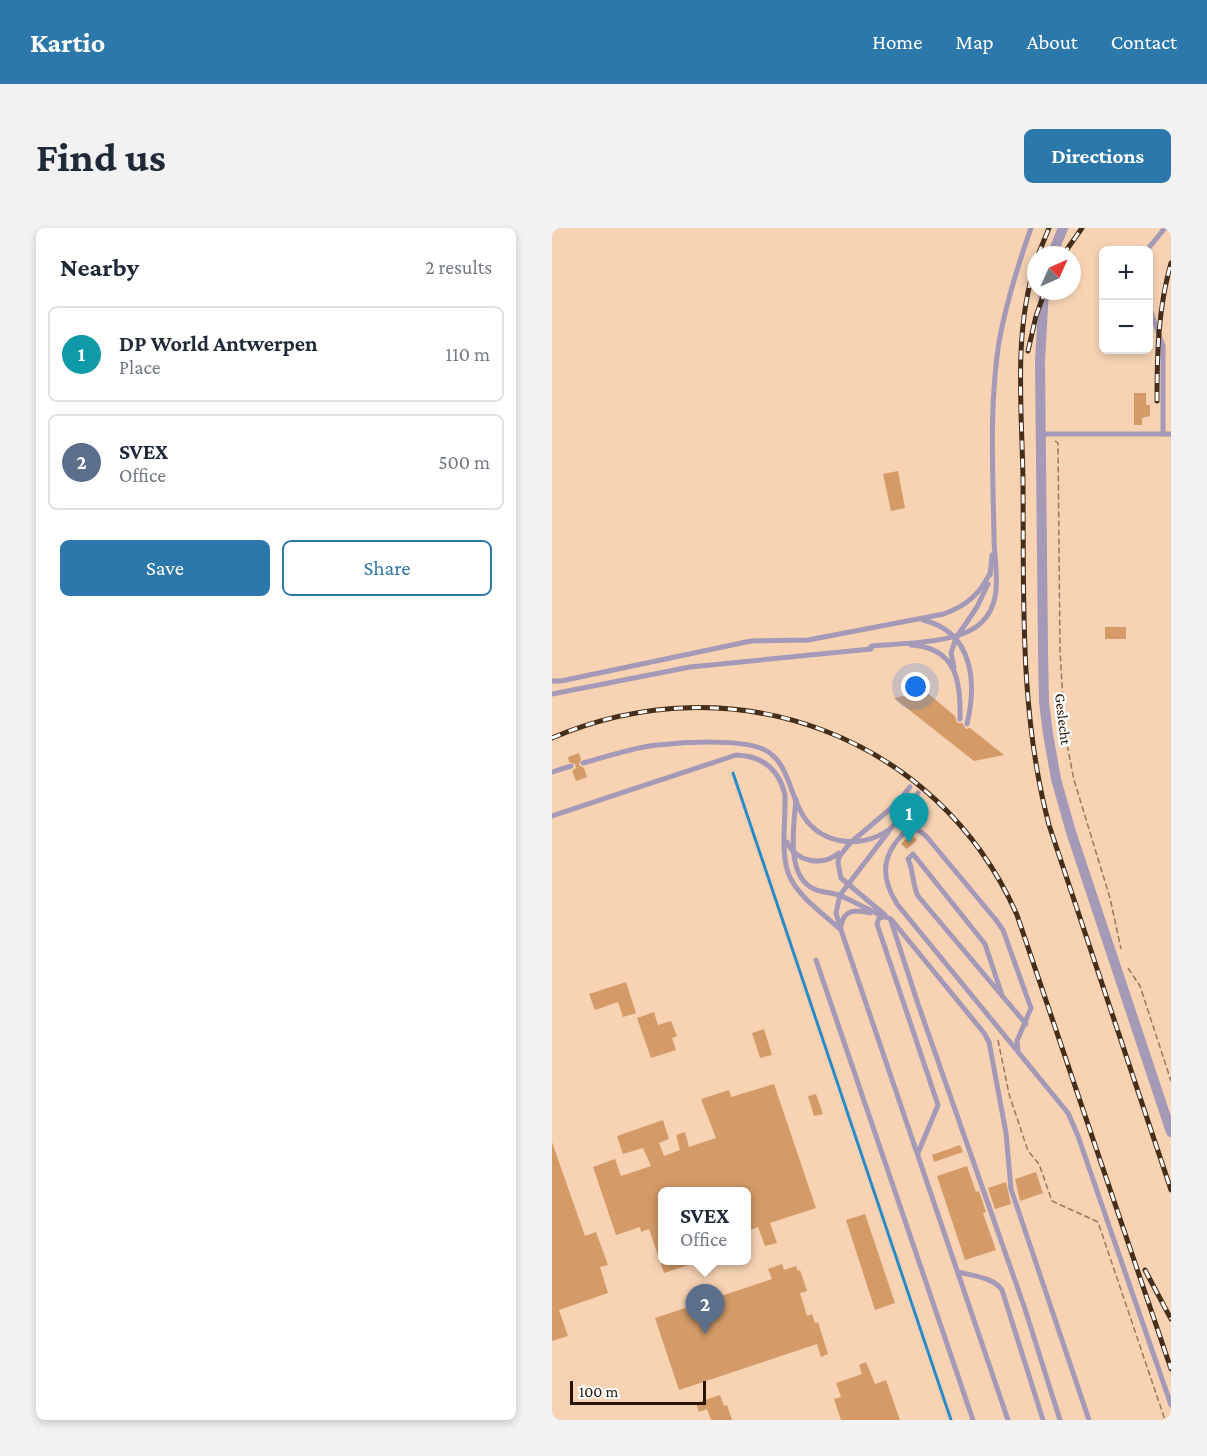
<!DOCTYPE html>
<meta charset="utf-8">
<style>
body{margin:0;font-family:"Crimson Pro",serif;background:#f2f2f3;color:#1f2937}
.controls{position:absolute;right:18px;top:18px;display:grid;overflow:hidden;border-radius:9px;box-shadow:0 3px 9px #0003}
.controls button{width:54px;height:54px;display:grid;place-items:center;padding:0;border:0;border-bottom:2px solid #e0e1e3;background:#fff;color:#1f2937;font:30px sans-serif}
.compass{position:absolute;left:475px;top:18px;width:54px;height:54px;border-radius:50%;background:#fff;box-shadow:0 3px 9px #0003;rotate:45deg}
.scale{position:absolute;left:18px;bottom:15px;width:136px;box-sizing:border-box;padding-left:6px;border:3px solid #291401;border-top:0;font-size:16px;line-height:21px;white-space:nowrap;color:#291401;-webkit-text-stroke:4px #fcfcfc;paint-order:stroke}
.you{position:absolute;left:364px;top:459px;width:21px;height:21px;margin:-15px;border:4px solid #fff;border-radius:50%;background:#1a73e8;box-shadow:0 0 0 9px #1a73e833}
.badge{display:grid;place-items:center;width:39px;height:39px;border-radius:50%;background:#2d78ab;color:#fff;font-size:20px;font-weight:700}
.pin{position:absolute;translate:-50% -50px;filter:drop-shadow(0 2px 3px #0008)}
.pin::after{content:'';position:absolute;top:32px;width:21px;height:18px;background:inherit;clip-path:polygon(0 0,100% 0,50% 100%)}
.popup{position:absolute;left:106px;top:959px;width:93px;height:78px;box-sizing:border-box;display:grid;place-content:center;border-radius:9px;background:#fff;filter:drop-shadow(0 2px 4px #0005);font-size:20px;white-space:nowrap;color:#747a83}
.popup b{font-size:22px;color:#1f2937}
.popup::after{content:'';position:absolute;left:50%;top:100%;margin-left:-12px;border:12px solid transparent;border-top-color:#fff}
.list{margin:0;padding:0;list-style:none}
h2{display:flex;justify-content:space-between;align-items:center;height:78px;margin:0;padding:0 24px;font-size:26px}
h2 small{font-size:20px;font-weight:400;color:#747a83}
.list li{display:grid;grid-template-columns:39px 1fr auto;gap:18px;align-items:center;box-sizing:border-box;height:96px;margin:0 12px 12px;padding:0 12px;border:2px solid #e0e1e3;border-radius:9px}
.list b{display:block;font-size:22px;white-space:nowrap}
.list p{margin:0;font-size:20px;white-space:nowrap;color:#747a83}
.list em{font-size:20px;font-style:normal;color:#747a83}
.actions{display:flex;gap:12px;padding:18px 24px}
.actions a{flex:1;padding:14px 0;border:2px solid #2d78ab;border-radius:9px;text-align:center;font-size:21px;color:#2d78ab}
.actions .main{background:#2d78ab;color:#fff}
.map{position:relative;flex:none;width:619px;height:1192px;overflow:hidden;border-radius:9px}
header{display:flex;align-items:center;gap:36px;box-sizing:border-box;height:84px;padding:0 30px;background:#2d78ab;color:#fff}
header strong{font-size:28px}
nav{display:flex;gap:33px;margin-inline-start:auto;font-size:21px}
.intro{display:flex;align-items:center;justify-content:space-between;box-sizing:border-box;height:144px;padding:0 36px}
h1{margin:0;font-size:42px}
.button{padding:15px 27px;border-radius:9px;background:#2d78ab;color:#fff;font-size:21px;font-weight:700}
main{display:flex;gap:36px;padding:0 36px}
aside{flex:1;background:#fff;border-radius:9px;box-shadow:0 3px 9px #0003}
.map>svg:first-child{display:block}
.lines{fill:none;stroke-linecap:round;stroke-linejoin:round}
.stream{stroke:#2b8ac9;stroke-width:3}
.building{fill:#d49b68}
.path{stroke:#967960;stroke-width:1.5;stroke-dasharray:6 3;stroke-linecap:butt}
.service{stroke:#a499b6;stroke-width:5}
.minor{stroke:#a499b6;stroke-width:10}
.rail-casing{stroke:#452e1a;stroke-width:5}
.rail{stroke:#fcfcfc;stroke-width:3;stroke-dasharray:9;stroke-linecap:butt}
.labels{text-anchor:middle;stroke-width:5;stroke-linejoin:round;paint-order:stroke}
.street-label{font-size:15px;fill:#291401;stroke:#fcfcfc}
</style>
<header>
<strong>Kartio</strong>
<nav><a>Home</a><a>Map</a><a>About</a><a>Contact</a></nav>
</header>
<div class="intro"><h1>Find us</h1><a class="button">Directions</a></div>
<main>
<aside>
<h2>Nearby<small>2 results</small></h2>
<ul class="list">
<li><span class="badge" style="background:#0f9aa8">1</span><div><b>DP World Antwerpen</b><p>Place</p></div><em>110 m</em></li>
<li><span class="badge" style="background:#5c6f8a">2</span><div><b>SVEX</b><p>Office</p></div><em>500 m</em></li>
</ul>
<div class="actions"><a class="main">Save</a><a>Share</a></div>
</aside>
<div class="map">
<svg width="619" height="1192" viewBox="0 0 619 1192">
<rect width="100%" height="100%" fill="#f7d3b4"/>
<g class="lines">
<!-- stream -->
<polyline class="stream" points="181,545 399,1192"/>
</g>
<!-- building -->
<g class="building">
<polygon points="582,165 594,165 594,177 598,177 598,188 590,190 590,197 582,197"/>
<polygon points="346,243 353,280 339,283 331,246"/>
<rect x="553" y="399" width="21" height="12"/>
<polygon points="373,463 403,488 405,495 410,495 414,501 418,500 452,527 422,533 342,470"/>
<polygon points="27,525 29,531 27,537 32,540 35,549 24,553 20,543 24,540 23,536 17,534 16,529"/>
<polygon points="358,606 365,612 355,621 349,616"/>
<polygon points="74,754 84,785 71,789 66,774 43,782 37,766"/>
<polygon points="102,784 106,797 119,793 125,808 120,810 124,822 99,830 85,790"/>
<polygon points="212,801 220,827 208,830 200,805"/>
<polygon points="222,856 264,980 218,995 225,1015 213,1018 206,999 195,1003 195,963 111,963 111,1032 146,1034 112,1045 97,1001 89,1004 88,999 64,1007 41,939 63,931 69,948 99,938 91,920 71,926 65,908 111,892 117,911 107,915 112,928 128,922 124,907 133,904 137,919 164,910 149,871 177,862 179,869"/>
<polygon points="264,866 271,886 262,888 256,868"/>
<polygon points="0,914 33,1008 44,1004 56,1037 48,1039 56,1065 7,1082 16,1108 0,1113"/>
<polygon points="408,917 411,924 382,934 380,927"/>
<polygon points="415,938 424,964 427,963 434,984 431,985 444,1022 413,1032 385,948"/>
<polygon points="484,944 491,965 468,973 463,951"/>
<polygon points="454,954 459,976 443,981 436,960"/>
<polygon points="313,986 343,1075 323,1082 294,992"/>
<polygon points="230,1036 232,1042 244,1038 246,1043 248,1042 255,1063 248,1065 255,1088 260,1086 263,1095 266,1094 276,1126 269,1129 265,1116 127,1162 103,1090 220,1051 216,1041"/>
<polygon points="314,1134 323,1156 334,1152 348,1192 289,1192 282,1171 289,1169 284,1155 310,1146 307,1137"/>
<polygon points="168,1167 172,1178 175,1177 180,1192 159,1192 155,1181 147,1184 144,1175"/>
</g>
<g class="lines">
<!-- path -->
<g class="path">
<polyline points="503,213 506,215 508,423 513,506 522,552 558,670 569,721"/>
<polyline points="576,740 588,758 619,853"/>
<polyline points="446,812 457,866 476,923 487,936 500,973 546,994 613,1192"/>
</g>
<!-- service -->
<g class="service">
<polyline points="595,22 613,0"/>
<polyline points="596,76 611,118 611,206"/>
<polyline points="489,206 619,206"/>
<polyline points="438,347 440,327"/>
<path d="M371,392C421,404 425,454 415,496"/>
<path d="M359,417C404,420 409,452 408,491"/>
<path d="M316,421L320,418C350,415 407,416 429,395C453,373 442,337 442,309C441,244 437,178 447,114C454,75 466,37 479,0"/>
<polyline points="402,439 399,425 404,410 425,379 436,356"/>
<path d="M0,453H9L199,413L256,412L392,386C415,377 427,367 438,345"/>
<polyline points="0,466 138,439 319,421"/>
<path d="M31,535C55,529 81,519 106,517C132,514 188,511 211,521C235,532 237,561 248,582C264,616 308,623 338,601C349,592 357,576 366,565"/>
<polyline points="0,544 19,538"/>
<path d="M244,571C242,597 233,648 262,661C270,665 280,664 289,668C306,675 321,685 339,691L432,805L437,814L454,905L459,961L537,1192"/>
<path d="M0,588L184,527C210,528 227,541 233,567C234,590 228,626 237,647C246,669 272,686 289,702L456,1192"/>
<path d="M235,614C244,634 270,639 287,625"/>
<polyline points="333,687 289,650 286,635 287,629 298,615 343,577 358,559"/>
<polyline points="331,689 327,690 325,696 386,877 366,925"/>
<polyline points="339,693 366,776 473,1081 508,1192"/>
<path d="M289,698C292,680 305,682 318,685"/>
<polyline points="289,701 284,685 288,667 337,603"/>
<polyline points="264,732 421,1192"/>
<path d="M450,767L433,716L361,626L356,631C362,644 360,656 366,668L474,796"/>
<path d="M466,823L465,813L479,780L451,702L444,692L374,608L366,602L356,601C330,625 327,647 345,676L516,885L526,908L619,1177"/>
<path d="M406,1044C421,1048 441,1049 450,1062L491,1192"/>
</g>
<!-- minor -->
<g class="minor">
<polyline points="500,27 511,0"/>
<polyline points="492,63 488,133 491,422 492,474 496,506 504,551 519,604 619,904"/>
</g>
<!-- rail casing -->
<g class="rail-casing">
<g id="rail">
<polyline points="486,27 497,0"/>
<polyline points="511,27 530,0"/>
<path d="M484,34C461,104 470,180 471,252C472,368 467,484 497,597L619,962"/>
<polyline points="476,123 484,88 493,63"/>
<path d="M605,173C605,126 606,81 619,35"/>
<path d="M0,510C180,433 385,506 465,687L619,1141"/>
<polyline points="593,1042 619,1091"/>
</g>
</g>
<!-- rail -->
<use href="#rail" class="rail"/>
</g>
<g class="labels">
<!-- street labels -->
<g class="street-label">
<text transform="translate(511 491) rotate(83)" y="5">Geslecht</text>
</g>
</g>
</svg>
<div class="controls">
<button>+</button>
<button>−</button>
</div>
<svg class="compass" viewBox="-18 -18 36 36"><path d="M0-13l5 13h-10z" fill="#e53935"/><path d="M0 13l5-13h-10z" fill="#747a83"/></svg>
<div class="scale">100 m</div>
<div class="you"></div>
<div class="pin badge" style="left:357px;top:615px;background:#0f9aa8">1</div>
<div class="pin badge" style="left:153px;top:1106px;background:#5c6f8a">2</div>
<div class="popup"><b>SVEX</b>Office</div>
</div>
</main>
